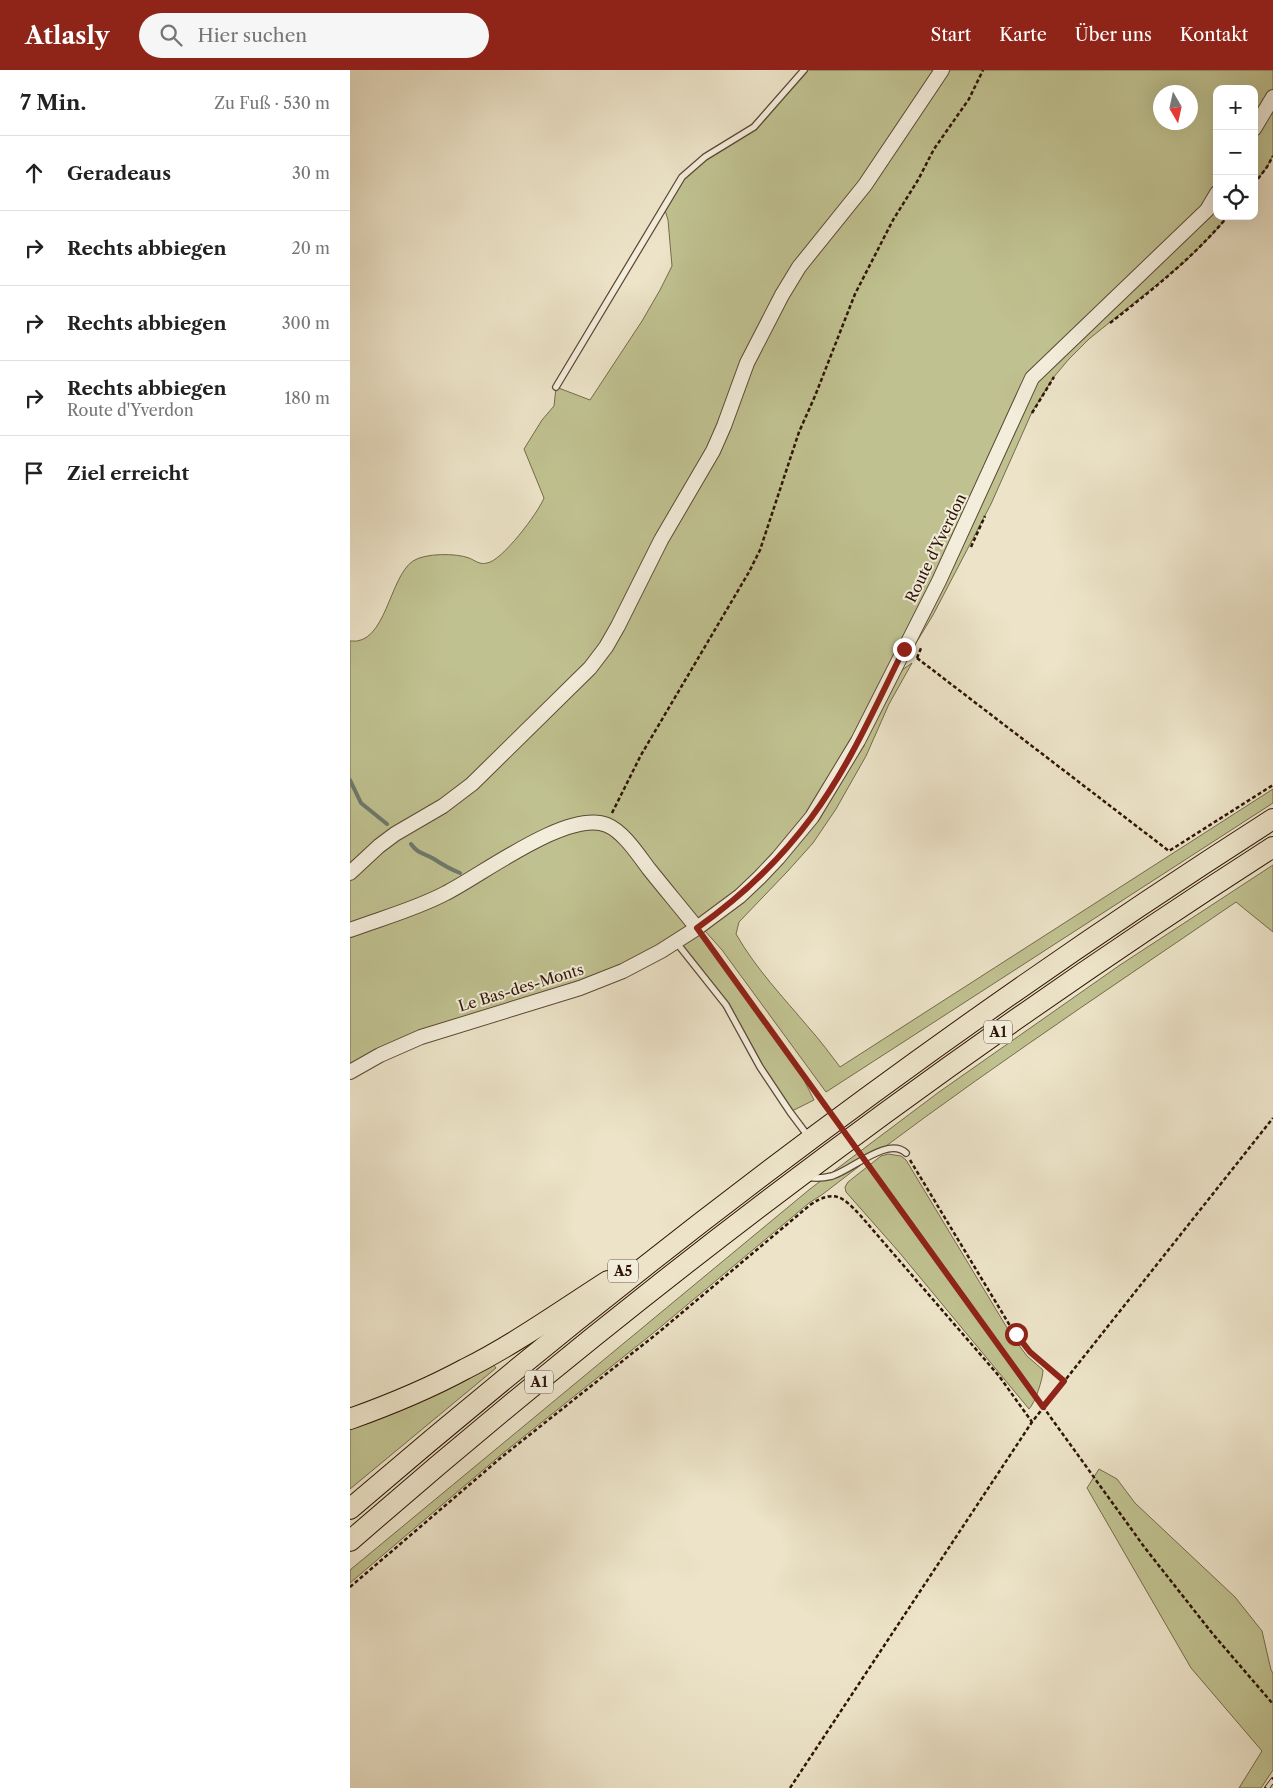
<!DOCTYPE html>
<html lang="de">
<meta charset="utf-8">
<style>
body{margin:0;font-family:"Libre Caslon Text",serif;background:#f6f6f6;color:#222}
.controls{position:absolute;right:15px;top:15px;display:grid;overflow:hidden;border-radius:10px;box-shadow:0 5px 20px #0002}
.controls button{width:45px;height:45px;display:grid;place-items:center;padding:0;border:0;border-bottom:1px solid #e0e0e0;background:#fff;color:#222;font:25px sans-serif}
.compass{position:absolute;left:803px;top:15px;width:45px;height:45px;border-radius:50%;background:#fff;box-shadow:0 5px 20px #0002;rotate:171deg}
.stop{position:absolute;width:15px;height:15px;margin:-11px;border:4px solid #8f2418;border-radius:50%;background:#fff}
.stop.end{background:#8f2418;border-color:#fff;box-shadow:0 1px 5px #0008}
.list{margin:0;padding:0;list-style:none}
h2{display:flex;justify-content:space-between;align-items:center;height:65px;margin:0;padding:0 20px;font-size:21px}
h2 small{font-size:16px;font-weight:400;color:#767676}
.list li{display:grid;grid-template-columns:32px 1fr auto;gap:15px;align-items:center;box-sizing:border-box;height:75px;padding:0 20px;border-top:1px solid #e0e0e0}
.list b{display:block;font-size:19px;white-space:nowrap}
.list p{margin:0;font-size:16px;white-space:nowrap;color:#767676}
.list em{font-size:16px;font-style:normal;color:#767676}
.icon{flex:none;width:28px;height:28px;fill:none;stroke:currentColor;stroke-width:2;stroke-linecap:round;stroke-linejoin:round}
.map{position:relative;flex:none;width:923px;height:1718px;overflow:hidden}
header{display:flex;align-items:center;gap:30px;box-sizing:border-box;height:70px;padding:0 25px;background:#8f2418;color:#fff}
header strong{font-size:24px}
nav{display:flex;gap:28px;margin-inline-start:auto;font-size:18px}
.search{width:350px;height:45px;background:#f6f6f6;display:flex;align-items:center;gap:12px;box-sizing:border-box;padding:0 18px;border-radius:28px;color:#767676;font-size:19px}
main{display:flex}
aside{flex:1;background:#fff}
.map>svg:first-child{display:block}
.green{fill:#c0c190;stroke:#766a4a;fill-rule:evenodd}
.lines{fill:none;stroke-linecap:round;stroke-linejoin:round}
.stream{stroke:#6e7a6c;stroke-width:4}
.service-casing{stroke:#5d4835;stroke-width:8}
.tertiary-casing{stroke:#5d4835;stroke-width:16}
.motorway-casing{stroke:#2d1404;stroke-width:22}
.path{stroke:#2d1404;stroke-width:2.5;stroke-dasharray:4 2.5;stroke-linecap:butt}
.service{stroke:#f3eddb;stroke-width:5.5}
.tertiary{stroke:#f3eddb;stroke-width:14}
.motorway{stroke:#ece3c8;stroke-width:20}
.rail-casing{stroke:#2d1404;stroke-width:5.5}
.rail{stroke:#f3eddb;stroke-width:4;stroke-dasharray:11;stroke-linecap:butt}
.path-bridge{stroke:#2d1404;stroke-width:2.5;stroke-dasharray:4 2.5;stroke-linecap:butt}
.route{stroke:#8f2418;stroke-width:6}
.labels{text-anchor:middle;stroke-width:4;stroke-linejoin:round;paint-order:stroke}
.shield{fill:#f3eddb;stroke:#685544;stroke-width:1}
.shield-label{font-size:14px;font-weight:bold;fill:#2d1404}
.street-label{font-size:15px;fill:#2d1404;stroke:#f3eddb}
</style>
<header>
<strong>Atlasly</strong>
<div class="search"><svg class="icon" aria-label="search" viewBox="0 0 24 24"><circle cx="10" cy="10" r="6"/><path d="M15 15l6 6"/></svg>Hier suchen</div>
<nav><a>Start</a><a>Karte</a><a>Über uns</a><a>Kontakt</a></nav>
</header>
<main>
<aside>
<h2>7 Min.<small>Zu Fuß · 530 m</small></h2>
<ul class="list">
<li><svg class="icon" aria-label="ahead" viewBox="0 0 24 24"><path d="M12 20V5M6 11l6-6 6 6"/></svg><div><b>Geradeaus</b></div><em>30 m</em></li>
<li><svg class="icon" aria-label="right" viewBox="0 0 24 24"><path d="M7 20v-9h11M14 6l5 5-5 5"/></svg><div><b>Rechts abbiegen</b></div><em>20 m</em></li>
<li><svg class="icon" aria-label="right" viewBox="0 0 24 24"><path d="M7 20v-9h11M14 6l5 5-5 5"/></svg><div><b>Rechts abbiegen</b></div><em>300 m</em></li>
<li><svg class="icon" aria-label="right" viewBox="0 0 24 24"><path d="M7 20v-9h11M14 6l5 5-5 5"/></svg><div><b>Rechts abbiegen</b><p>Route d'Yverdon</p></div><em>180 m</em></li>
<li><svg class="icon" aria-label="arrive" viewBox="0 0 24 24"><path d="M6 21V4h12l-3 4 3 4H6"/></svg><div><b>Ziel erreicht</b></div></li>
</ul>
</aside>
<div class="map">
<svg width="923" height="1718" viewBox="0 0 923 1718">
<rect width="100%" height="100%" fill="#ece3c8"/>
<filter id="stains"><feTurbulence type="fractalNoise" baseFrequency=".004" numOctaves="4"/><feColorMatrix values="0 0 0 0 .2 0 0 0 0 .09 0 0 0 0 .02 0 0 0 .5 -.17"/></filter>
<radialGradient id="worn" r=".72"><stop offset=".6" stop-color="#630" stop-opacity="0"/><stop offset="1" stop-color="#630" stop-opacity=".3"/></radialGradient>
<!-- green -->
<g class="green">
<path d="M455,0H923V21L904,53V19H867V118L854,139L680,307L555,579L445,767L347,858L447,996L464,1030L440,1042L382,946L326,872L311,881L123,950L0,1002V571C36,576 39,507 63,491C75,483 106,483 119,488C126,491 130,495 137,493C152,491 188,443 194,428L174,379L192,350L204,336L206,317L240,330L292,251L310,220L322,196L318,150L314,137L332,107L355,88L405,58ZM810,22H840V52H810Z"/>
<polygon points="923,32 923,85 917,97 904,114 904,64"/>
<polygon points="867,128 867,146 878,146 863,164 836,191 739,269 719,289 703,308 682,342 641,434 583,545 566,573 564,572 684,309"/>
<path d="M562,593L539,634L516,686L486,739L463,773L436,803L389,852L386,864C406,899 433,927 459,958C470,970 480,984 490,997L923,719V733L476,1022L372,880L355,861L431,794L552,600Z"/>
<path d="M923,795V862L886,832C747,927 606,1020 473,1124L459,1133L307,1260L152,1384L0,1513V1500L460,1119L589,1022L770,895Z"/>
<path d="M538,1084L551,1086L556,1090L662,1266L677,1286L693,1300C693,1309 685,1333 679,1339L549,1182L496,1122L495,1117L498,1112L531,1086Z"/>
<polygon points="142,1293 146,1298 0,1419 0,1357"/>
<polygon points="749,1399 767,1409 785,1433 885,1527 912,1561 921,1600 923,1603 923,1700 911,1718 889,1718 912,1681 841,1598 737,1418"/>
</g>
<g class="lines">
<!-- stream -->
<g class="stream">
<polyline points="0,710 11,733 37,754"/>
<path d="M61,774C68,784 74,783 84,789C93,795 100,799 110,803"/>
</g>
<!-- service casing -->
<g class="service-casing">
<g id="service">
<polyline points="206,317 332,107 355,87 404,57 454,0"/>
<polyline points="326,872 376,935 410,997 440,1042 458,1066"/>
<path d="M458,1107C466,1109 474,1108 482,1106C502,1100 538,1066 556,1083"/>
</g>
</g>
<!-- tertiary casing -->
<g class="tertiary-casing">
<g id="tertiary">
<polyline points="904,59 923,27"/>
<polyline points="0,803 29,776 45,764 93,736 122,714 240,598 256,577 268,556 311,470 363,381 374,356 397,293 432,225 449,197 515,115 592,0"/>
<path d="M0,860C32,848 66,839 96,823C132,805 218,739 257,755C274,762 289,786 299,799C315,819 331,838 347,858"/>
<polyline points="0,1002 30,985 71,967 230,918 273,901 311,881 347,858 390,826 410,807 428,788 462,747 508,671 589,511 682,308 857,140 867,123"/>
</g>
</g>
<!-- motorway casing -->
<g class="motorway-casing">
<g id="motorway">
<path d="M0,1349C39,1335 78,1319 115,1299C165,1274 211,1241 258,1211"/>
<path d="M0,1439C292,1188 599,956 923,749"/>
<path d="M0,1471C290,1218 599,985 923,777"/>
</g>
</g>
<!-- path -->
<g class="path">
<polyline points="904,114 917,97 923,86"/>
<path d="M760,253C802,220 844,187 878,146"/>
<polyline points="682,343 704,307"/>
<polyline points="621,477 635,446"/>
<polyline points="567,588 571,578"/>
<polyline points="567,588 819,781 923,715"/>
<polyline points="262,743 291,685 399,502 410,480 449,362 465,326 505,224 543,150 568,110 584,79 619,29 633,0"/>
<polyline points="354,867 447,996"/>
<polyline points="560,1090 665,1264 680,1282 714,1311"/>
<polyline points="533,1115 795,1478 862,1563 923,1634"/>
<path d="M0,1517L153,1386L309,1262L460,1135C484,1119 492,1126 510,1145L649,1306L682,1352"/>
<polyline points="440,1718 682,1352 923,1048"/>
</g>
<!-- service -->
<use href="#service" class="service"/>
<!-- tertiary -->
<use href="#tertiary" class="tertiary"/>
<!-- motorway -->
<use href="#motorway" class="motorway"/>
<!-- rail casing -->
<g class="rail-casing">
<polyline id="rail" points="917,1718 923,1710"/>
</g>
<!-- rail -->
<use href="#rail" class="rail"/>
<!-- path-bridge -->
<polyline class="path-bridge" points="447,996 533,1115"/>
</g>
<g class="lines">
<!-- route -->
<path class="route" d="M554,579C526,635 499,697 461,748C429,791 391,827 347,858L693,1337L714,1311L680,1282L666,1264"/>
</g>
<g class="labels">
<!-- shield labels -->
<g class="shield">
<rect x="634" y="950.5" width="28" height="23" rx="4"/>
<rect x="258" y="1189.5" width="30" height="23" rx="4"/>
<rect x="175" y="1300.5" width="28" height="23" rx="4"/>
</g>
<g class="shield-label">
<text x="648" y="967">A1</text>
<text x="273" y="1206">A5</text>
<text x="189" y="1317">A1</text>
</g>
<!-- street labels -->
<g class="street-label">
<text transform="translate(586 478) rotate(-64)" y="5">Route d'Yverdon</text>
<text transform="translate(171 918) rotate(-17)" y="5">Le Bas-des-Monts</text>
</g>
</g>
<rect width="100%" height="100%" filter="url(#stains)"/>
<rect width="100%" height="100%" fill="url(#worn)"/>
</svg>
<div class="controls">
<button>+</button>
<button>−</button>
<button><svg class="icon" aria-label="locate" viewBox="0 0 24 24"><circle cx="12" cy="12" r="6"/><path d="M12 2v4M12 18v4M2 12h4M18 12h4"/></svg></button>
</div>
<svg class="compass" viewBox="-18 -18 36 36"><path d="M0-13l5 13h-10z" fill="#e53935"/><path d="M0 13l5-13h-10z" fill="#767676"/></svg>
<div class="stop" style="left:666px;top:1264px"></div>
<div class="stop end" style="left:554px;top:579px"></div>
</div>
</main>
